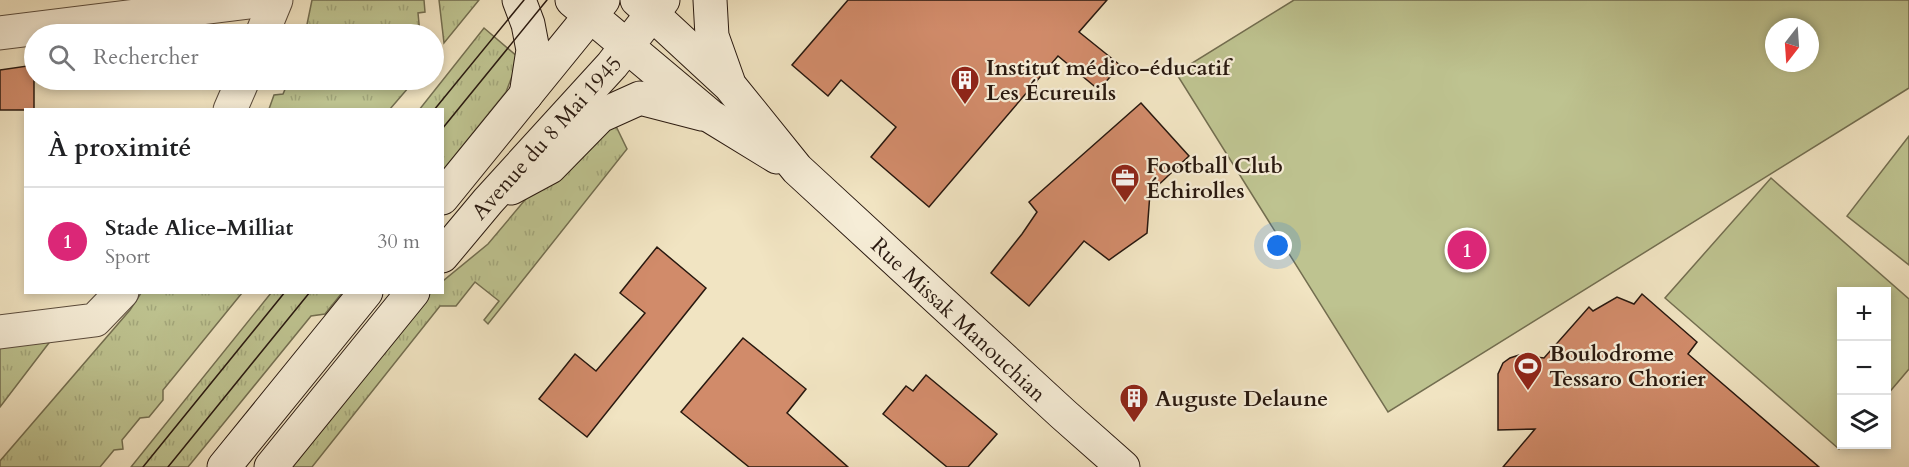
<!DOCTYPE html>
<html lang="fr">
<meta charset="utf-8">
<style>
body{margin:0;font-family:Cardo,serif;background:#f2f2f2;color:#202124}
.controls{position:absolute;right:18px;bottom:18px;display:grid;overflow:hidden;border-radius:0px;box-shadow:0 3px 9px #0003}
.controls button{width:54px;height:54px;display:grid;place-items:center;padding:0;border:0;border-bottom:2px solid #e0e0e0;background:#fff;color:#202124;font:30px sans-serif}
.compass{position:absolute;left:1765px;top:18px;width:54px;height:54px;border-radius:50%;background:#fff;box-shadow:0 3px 9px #0003;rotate:197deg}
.you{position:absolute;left:1278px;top:246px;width:21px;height:21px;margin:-15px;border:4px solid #fff;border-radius:50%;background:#1a73e8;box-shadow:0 0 0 9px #1a73e833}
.badge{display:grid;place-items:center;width:39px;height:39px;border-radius:50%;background:#db2777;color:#fff;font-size:20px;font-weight:700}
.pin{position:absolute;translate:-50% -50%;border:3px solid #fff;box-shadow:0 2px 6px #0006}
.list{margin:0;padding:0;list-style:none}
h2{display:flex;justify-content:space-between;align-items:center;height:78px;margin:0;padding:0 24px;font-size:26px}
h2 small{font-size:20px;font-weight:400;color:#757577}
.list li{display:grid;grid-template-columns:39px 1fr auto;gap:18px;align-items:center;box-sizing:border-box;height:108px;padding:0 24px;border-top:2px solid #e0e0e0}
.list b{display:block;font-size:22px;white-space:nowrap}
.list p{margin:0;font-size:20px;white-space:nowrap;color:#757577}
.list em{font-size:20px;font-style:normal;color:#757577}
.icon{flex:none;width:33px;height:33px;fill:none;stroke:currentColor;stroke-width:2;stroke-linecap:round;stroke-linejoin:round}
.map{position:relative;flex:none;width:1909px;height:467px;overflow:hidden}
.search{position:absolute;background:#fff;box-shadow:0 3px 9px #0003;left:24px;top:24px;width:420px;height:66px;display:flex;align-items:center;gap:15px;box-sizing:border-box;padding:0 21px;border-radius:33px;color:#757577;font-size:22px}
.panel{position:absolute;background:#fff;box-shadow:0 3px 9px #0003;left:24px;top:108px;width:420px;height:186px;border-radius:0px}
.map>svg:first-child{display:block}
.grass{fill:url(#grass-tufts);stroke:#736e50;stroke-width:1.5}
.park{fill:#bec390;stroke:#736e50;stroke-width:1.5;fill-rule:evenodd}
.building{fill:#d18b6a;stroke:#28180f;stroke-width:1.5}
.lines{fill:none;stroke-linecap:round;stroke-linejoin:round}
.street-casing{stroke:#5a4b3c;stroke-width:35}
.secondary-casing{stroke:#28180f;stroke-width:35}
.street{stroke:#f6edd7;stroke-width:33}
.secondary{stroke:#f6edd7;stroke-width:33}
.tram{stroke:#28180f;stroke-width:1.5}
.labels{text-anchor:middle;stroke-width:4.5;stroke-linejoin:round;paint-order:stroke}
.poi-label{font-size:22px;font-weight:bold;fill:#28180f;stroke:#f6edd7;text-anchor:start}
.street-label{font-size:22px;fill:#28180f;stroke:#f6edd7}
</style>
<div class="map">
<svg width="1909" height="467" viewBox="0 0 1909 467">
<defs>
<pattern id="grass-tufts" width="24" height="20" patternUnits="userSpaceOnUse" patternTransform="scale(1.5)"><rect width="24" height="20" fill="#bec390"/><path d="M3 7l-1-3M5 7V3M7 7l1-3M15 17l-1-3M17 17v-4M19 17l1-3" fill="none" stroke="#a3a77b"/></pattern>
</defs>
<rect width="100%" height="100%" fill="#f1e4c2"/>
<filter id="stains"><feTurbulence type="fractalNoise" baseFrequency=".00333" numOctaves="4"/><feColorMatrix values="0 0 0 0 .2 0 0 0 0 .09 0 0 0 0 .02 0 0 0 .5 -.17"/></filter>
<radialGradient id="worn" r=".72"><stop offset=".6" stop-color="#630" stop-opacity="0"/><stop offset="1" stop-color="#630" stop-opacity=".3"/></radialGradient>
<!-- grass -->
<g class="grass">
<polygon points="312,0 424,0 425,12 418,13 420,34 305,34"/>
<polygon points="439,0 479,0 444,43"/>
<polygon points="484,28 519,58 506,92 443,170 442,110 419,110"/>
<polygon points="289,80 415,80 390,109 269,109 274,95 283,94"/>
<polygon points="613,120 627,149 488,324 484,320 499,301 475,282 456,306 440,306 312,467 286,467 427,294 429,293 442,292 443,281 488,244 530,194"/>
<polygon points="141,293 242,293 163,390 163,400 149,417 140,418 122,440 123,449 114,450 100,467 0,467 0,461 130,310"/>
<polygon points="271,293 342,293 325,314 311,316 188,467 131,467"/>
<polygon points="55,335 0,407 0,340"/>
</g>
<!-- park -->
<g class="park">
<path d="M1294,0H1909V88L1388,412L1176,73ZM1774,27H1810V63H1774Z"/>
<polygon points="1909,136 1909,265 1847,216"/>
<polygon points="1771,178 1909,299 1909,369 1887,395 1886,292 1842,292 1842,444 1843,445 1839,449 1665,298"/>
</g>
<!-- building -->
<g class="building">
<polygon points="848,0 1107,0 1079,32 1120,65 1099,90 1058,56 929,207 871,157 896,127 841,80 828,96 792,65"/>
<polygon points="34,65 34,110 0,110 0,70"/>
<polygon points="1141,103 1189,156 1150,193 1147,233 1109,260 1084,241 1029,306 991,273 1022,234 1037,212 1029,202"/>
<polygon points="657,247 706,288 587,437 539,399 575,354 596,371 645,313 620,293"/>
<polygon points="1642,294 1697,342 1688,354 1819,467 1503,467 1535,429 1498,430 1498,374 1503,363 1510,358 1519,355 1544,358 1589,307 1593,311 1617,297 1634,304"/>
<polygon points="743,338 806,389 787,413 848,467 749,467 681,412"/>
<polygon points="926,375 997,434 968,467 947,467 883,414 906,386 913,391"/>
</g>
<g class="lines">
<!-- street casing -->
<g class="street-casing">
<g id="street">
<polyline points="0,33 264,0"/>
<polyline points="262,34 276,0"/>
<polyline points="230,110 243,80"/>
<polyline points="0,332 95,320 122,292"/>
</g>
</g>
<!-- secondary casing -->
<g class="secondary-casing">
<g id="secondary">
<polyline points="519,0 528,24 533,50 526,95"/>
<polyline points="572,0 710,116 777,157"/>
<polyline points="637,0 730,86 797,169 1063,414 1123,467"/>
<polyline points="710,0 712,36 728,81"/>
<polyline points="511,188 550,167 600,116 640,98 702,114"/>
<polyline points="442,198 603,0"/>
<polyline points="442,256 488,201 612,65 663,0"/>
<polyline points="224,467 366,292"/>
<polyline points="271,467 413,292"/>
</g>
</g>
<!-- street -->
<use href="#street" class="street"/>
<!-- secondary -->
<use href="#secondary" class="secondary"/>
<!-- tram -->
<g class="tram">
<polyline points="434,110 524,0"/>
<polyline points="442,129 547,0"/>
<polyline points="143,467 285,292"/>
<polyline points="168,467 310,292"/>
</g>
</g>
<!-- icons -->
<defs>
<g id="building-pin" transform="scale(1.5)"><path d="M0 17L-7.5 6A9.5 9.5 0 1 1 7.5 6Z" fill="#8f2418" stroke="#f6edd7"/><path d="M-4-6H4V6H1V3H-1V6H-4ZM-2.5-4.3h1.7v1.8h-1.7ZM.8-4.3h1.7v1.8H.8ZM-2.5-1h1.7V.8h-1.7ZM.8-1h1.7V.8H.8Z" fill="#fff"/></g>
<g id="office-pin" transform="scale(1.5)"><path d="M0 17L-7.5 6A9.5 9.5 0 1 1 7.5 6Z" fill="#8f2418" stroke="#f6edd7"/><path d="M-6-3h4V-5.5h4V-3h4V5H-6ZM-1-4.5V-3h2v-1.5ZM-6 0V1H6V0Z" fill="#fff"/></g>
<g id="stadium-pin" transform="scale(1.5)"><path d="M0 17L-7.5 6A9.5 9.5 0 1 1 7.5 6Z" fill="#8f2418" stroke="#f6edd7"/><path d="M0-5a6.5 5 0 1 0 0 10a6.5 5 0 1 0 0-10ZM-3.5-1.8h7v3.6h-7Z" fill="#fff"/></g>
</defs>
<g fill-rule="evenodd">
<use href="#building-pin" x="965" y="80"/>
<use href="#office-pin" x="1125" y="178"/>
<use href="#stadium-pin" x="1528" y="366"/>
<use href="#building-pin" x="1134" y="398"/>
</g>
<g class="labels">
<!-- poi labels -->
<g class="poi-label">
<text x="986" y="75">Institut médico-éducatif<tspan x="986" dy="25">Les Écureuils</tspan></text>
<text x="1146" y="173">Football Club<tspan x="1146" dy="25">Échirolles</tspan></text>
<text x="1549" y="361">Boulodrome<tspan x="1549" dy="25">Tessaro Chorier</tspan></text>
<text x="1155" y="406">Auguste Delaune</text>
</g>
<!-- street labels -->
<g class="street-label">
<text transform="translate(546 137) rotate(-48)" y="8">Avenue du 8 Mai 1945</text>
<text transform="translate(959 319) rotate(43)" y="8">Rue Missak Manouchian</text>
</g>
</g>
<rect width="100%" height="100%" filter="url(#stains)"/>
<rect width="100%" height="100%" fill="url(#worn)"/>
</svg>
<div class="controls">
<button>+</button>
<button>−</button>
<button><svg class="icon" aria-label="layers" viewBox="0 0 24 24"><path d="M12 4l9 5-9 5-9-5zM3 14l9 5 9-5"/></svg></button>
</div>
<svg class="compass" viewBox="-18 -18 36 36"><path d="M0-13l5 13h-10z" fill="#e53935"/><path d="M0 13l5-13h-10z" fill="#757577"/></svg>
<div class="you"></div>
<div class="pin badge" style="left:1467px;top:250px">1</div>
<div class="search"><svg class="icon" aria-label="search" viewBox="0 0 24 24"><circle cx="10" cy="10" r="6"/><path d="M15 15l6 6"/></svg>Rechercher</div>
<section class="panel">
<h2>À proximité<small></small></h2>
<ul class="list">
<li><span class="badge">1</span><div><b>Stade Alice-Milliat</b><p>Sport</p></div><em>30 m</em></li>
</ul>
</section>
</div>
